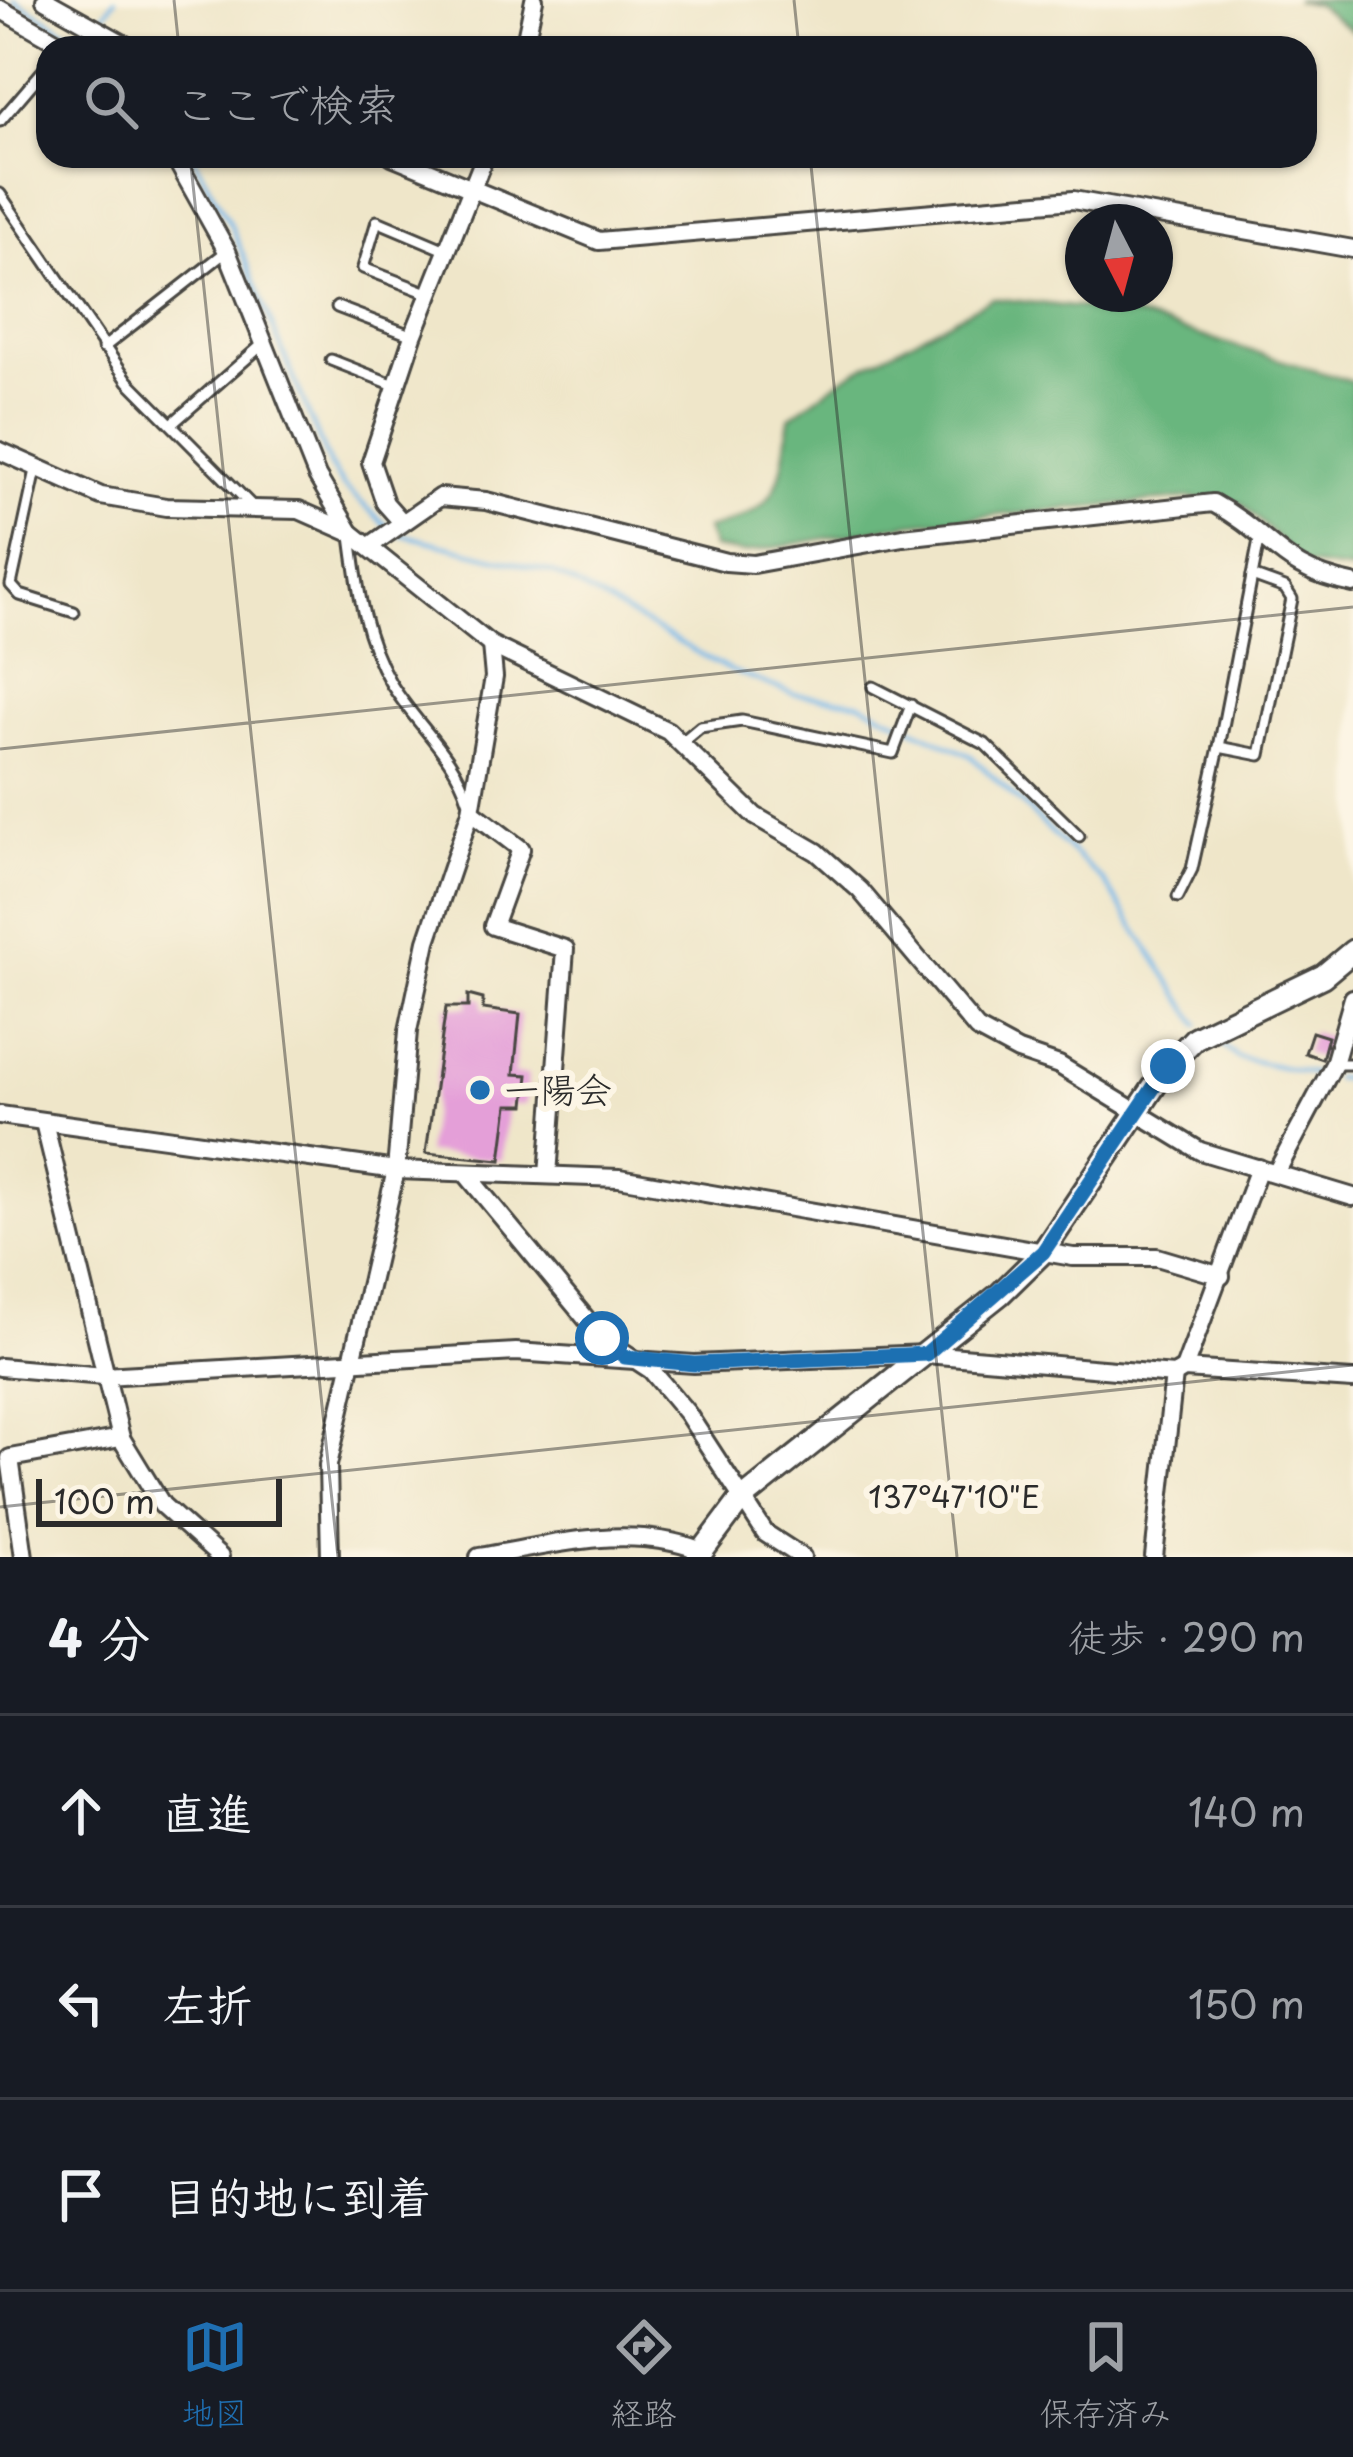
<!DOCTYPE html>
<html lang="ja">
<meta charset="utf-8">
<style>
body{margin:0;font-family:"Playpen Sans","Klee One",sans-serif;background:#242831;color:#f1f3f6}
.compass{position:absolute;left:1065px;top:204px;width:108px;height:108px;border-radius:50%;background:#171b24;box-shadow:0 3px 9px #0004;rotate:174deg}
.scale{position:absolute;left:36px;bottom:30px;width:246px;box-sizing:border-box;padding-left:12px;border:6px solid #2b2b2b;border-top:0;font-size:33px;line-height:42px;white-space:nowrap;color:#2b2b2b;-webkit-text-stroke:9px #fcf5e5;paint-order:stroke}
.stop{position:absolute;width:36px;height:36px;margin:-27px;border:9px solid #1f6fb2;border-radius:50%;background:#fff}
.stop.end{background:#1f6fb2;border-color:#fff;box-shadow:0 3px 12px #0008}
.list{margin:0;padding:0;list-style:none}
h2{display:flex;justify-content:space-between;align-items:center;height:156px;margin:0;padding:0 48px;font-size:51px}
h2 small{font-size:39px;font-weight:400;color:#9ea1a6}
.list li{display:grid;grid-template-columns:78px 1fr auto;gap:36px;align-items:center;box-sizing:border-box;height:192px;padding:0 48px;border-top:3px solid #363941}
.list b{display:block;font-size:45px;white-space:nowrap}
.list em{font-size:39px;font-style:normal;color:#9ea1a6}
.icon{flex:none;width:66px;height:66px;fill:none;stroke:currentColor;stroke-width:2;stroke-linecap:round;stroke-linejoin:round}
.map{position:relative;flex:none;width:1353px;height:1557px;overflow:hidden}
.search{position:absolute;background:#171b24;box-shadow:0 3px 9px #0004;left:36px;right:36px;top:36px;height:132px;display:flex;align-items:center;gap:30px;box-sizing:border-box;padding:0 42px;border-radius:36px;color:#9ea1a6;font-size:45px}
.sheet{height:732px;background:#171b24}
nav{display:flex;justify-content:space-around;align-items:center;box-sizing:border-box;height:168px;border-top:3px solid #363941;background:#171b24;font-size:33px;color:#9ea1a6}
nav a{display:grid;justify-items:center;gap:6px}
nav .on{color:#1f6fb2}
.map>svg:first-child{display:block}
.forest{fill:#69b67e;stroke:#4a7054;stroke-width:3}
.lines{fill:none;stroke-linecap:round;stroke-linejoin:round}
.stream{stroke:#72b6e8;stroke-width:4.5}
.building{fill:#e49fd8}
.service-casing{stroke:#484743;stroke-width:15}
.minor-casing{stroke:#484743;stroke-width:22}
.tertiary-casing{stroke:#484743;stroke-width:27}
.service{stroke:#fff;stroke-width:9}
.minor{stroke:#fff;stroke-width:16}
.tertiary{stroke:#fff;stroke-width:21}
.route{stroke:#1f6fb2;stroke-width:15}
.ticks{fill:none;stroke:#2b2b2b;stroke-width:3;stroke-opacity:0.45}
.poi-dot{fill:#1f6fb2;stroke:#fcf5e5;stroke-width:4.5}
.labels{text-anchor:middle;stroke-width:12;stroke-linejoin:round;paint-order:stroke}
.poi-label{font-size:36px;fill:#2b2b2b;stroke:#fcf5e5;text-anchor:start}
.ticks-label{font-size:30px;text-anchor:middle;fill:#2b2b2b;stroke:#fcf5e5;stroke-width:12;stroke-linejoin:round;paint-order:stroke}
</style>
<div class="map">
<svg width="1353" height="1557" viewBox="0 0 1353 1557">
<rect width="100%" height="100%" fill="#fcf5e5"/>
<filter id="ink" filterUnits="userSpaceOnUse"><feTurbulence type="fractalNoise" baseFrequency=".00833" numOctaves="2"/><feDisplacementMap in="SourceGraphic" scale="24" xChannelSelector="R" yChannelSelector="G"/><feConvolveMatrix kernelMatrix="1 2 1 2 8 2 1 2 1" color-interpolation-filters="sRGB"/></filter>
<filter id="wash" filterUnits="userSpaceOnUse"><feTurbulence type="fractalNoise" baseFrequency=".004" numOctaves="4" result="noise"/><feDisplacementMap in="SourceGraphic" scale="48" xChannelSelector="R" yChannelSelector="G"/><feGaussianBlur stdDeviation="2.7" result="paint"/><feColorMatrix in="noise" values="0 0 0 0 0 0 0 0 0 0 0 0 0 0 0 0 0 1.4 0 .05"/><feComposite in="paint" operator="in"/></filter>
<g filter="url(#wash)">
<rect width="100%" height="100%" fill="#efe6c9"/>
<!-- forest -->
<g class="forest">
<polygon points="1295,0 1353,0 1353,32 1317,5"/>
<path d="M992,298L1126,313L1353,382V571L1303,564L1241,503L1193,498L911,523L744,553L713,548L706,529C782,510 780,487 790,417L846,376Z"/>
</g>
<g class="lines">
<!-- stream -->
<g class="stream">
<polyline points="14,0 95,48"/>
<polyline points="102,17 115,0"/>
<polyline points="193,156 232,228 330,466 344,487 387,526"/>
<polyline points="396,533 554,573 727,669 794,694 858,702 971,756 1105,883 1199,1025"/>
<polyline points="1212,1037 1239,1058 1324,1076"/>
<polyline points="1335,1078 1353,1080"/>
</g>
</g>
<g id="blocks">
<!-- building -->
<g class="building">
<polygon points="468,995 483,999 483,1009 520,1014 514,1074 528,1075 525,1105 508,1105 501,1160 426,1153 446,1007 468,1007"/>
<polygon points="1312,1032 1328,1037 1322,1059 1305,1053"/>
</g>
</g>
</g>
<g filter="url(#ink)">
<use href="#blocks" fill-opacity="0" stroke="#484743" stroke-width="3"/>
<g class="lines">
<!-- service casing -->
<g class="service-casing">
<g id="service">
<polyline points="0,121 48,65"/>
<polyline points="0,194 128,381 252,506"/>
<polyline points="430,294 363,268 377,221 448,251"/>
<polyline points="337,307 413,336"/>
<polyline points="103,348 227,251"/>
<polyline points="331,360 397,386"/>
<polyline points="174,422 263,344"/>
<polyline points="36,470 11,585 20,595 74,612"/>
<path d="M351,536C358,589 363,635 390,682C414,723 454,754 468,800"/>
<polyline points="873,687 985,744 1079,836"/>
<polyline points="681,743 700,727 742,721 893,753 911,705"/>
<polyline points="1219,747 1260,755 1292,599 1285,588 1252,576"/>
<polyline points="1178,897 1192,869 1219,747 1260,535"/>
<polyline points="1334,1064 1353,1064"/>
</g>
</g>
<!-- minor casing -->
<g class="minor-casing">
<g id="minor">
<polyline points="45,0 131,48"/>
<polyline points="0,9 68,48"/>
<polyline points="524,48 534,0"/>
<polyline points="174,156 227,251 317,476 350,532"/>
<polyline points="392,156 599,241 1073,200 1353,249"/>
<polyline points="0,451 101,496 166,507 299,510 351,533 491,645 668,731 755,816 817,852 860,890 977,1029 1018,1051 1059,1065 1200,1151 1353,1197"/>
<polyline points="401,521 385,503 371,462 413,336 485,156"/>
<path d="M371,545L440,497L486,501L726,562L753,564L903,537L1213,503C1274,536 1279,570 1353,584"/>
<polyline points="471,811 521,849 493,926 565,949 548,1175"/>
<polyline points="0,1115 396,1170 619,1178 1073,1257 1157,1257 1221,1276"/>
<polyline points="44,1122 121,1438 162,1505 220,1557"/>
<polyline points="1277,1171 1334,1064 1353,998"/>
<polyline points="467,1175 602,1338 651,1370 687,1413 765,1533 802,1557"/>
<polyline points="0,1367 104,1376 516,1352 694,1364 926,1354 1174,1375 1184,1369 1353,1380"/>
<polyline points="1184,1369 1259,1168"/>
<polyline points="24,1557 10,1458 121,1438"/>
<polyline points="330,1557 328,1465 396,1170 408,1031 427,941 471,811 494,677 491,645"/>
<path d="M479,1557C554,1545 627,1523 700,1550"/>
<polyline points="1154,1557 1174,1375"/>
</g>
</g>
<!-- tertiary casing -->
<g class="tertiary-casing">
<polyline id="tertiary" points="698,1557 740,1501 1000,1294 1043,1252 1168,1066 1195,1038 1323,976 1353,951"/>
</g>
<!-- service -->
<use href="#service" class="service"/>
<!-- minor -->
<use href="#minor" class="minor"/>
<!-- tertiary -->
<use href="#tertiary" class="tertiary"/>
</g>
</g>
<g class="lines" filter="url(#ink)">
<!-- route -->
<polyline class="route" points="602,1338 625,1357 694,1364 926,1354 1043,1252 1168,1066"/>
</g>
<!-- ticks -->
<path class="ticks" d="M174,0L179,48M794,0L799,48M190,156L338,1557M810,156L957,1557M0,749L1353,607M0,1507L1353,1365"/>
<!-- markers -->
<circle class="poi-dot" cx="480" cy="1090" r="12"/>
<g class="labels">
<!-- poi labels -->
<g class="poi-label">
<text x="504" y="1103">一陽会</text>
</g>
</g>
<g class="ticks-label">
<text x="954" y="1508">137°47'10"E</text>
</g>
</svg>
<svg class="compass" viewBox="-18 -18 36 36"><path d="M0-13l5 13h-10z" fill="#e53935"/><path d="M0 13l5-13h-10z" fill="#9ea1a6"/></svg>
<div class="scale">100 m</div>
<div class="stop" style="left:602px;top:1338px"></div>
<div class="stop end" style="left:1168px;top:1066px"></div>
<div class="search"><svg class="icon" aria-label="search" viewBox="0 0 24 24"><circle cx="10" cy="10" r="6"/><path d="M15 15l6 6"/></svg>ここで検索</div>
</div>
<section class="sheet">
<h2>4 分<small>徒歩 · 290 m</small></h2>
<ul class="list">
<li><svg class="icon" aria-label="ahead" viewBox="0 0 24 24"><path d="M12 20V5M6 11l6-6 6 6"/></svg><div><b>直進</b></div><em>140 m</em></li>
<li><svg class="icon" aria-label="left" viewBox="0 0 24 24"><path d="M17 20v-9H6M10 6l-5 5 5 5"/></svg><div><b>左折</b></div><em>150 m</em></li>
<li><svg class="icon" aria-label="arrive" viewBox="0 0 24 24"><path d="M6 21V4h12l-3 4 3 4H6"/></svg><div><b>目的地に到着</b></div></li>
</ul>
</section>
<nav>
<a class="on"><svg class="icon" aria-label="map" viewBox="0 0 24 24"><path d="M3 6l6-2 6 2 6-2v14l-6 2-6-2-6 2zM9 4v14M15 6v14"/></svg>地図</a>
<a><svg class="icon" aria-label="directions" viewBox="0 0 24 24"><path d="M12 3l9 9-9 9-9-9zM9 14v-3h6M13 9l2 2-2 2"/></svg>経路</a>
<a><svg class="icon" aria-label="saved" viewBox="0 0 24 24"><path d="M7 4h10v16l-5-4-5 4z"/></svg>保存済み</a>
</nav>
